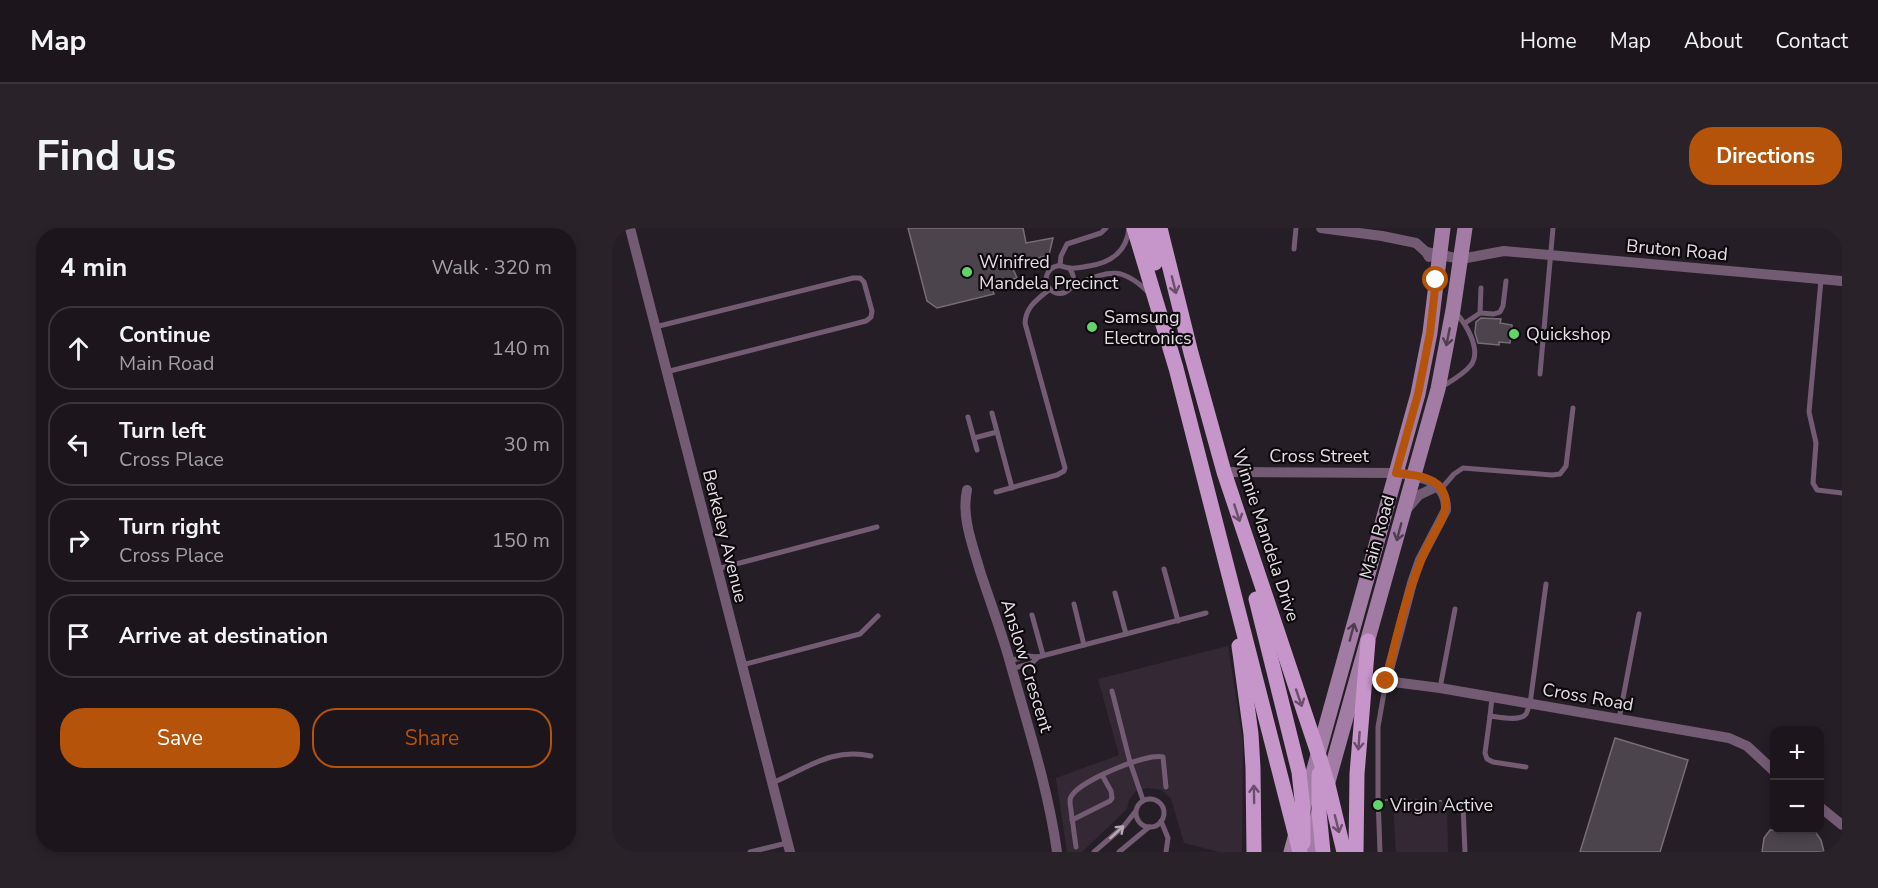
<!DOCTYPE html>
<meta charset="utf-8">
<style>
body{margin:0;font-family:"Nunito Sans",sans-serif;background:#292329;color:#f1f3f6}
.controls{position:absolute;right:18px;bottom:18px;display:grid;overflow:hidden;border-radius:12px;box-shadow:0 3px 9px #0003}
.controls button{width:54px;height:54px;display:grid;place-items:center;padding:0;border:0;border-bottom:2px solid #3a353b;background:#1c161c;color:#f1f3f6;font:30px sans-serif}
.stop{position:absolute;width:18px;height:18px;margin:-14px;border:4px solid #b45309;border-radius:50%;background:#fff}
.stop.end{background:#b45309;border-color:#fff;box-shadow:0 2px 6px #0008}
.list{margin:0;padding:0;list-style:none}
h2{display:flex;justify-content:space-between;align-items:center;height:78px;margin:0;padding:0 24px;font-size:26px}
h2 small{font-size:20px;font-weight:400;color:#a09fa3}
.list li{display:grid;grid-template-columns:39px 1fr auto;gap:18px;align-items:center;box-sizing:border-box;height:84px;margin:0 12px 12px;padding:0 12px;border:2px solid #3a353b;border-radius:24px}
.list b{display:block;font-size:22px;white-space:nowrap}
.list p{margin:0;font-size:20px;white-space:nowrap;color:#a09fa3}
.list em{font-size:20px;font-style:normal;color:#a09fa3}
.actions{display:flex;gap:12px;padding:18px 24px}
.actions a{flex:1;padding:14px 0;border:2px solid #b45309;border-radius:24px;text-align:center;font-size:21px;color:#b45309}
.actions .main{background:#b45309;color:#fff}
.icon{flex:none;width:33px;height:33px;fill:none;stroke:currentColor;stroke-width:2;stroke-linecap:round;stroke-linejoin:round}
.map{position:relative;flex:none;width:1230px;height:624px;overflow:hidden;border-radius:24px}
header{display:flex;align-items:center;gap:36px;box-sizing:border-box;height:84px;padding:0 30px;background:#1c161c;border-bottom:2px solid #3a353b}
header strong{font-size:28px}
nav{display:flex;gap:33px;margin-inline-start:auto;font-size:21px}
.intro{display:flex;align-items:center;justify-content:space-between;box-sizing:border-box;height:144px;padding:0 36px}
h1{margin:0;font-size:42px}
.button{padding:15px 27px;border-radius:24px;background:#b45309;color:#fff;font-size:21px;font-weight:700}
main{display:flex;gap:36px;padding:0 36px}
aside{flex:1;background:#1c161c;border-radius:24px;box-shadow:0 3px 9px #0003}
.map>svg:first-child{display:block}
.built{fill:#342834}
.building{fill:#4c444d;stroke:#776d77;stroke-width:1.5}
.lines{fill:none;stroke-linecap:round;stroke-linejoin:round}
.path{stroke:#736c73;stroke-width:1.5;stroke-dasharray:3 3;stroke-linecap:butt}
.lane{stroke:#735b74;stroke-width:5}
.street{stroke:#735b74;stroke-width:10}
.secondary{stroke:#a27ca4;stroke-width:15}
.primary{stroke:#c695c9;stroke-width:15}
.oneway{stroke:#6a4f6b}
.oneway2{stroke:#503d51}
.oneway3{stroke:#b7aab7}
.route{stroke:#b45309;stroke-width:8}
.poi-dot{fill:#62d469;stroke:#0d090d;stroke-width:2}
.labels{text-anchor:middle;stroke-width:4.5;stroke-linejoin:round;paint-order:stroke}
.street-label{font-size:18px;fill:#e4dee4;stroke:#0d090d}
.poi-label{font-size:18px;fill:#e4dee4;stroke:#0d090d;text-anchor:start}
</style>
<header>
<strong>Map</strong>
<nav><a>Home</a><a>Map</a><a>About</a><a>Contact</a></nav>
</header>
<div class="intro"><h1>Find us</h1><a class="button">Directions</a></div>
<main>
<aside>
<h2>4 min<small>Walk · 320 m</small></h2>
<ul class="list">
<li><svg class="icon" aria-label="ahead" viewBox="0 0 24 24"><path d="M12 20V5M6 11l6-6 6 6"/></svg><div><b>Continue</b><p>Main Road</p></div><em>140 m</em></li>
<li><svg class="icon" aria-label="left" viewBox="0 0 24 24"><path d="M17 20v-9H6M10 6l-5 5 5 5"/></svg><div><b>Turn left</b><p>Cross Place</p></div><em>30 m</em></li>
<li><svg class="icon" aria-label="right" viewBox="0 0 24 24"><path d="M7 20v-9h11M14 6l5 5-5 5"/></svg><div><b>Turn right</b><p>Cross Place</p></div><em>150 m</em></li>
<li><svg class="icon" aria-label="arrive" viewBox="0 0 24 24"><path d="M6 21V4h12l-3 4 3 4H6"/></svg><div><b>Arrive at destination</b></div></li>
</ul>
<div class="actions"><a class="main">Save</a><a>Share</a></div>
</aside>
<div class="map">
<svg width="1230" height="624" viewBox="0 0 1230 624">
<rect width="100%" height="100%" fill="#261e26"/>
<!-- built -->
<g class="built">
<polygon points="616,418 631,515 630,624 607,624 572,615 559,571 550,562 536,560 524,563 517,572 515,581 470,624 455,624 444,550 507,527 486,451"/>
<polygon points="835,574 836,624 784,624 781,576"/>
</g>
<!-- building -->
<g class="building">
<polygon points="296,0 411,0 414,15 441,10 437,27 400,38 405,50 379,58 382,66 325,80 315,73"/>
<polygon points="869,90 889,91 888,95 900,97 898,115 887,114 887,117 866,115 863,105 864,94"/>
<polygon points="1003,510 1076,532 1048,624 968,624"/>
<polygon points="1158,602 1202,602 1209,612 1212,624 1150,624 1152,610"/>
</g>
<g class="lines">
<!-- path -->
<polyline class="path" points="773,572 835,573 843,579"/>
<!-- lane -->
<g class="lane">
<polyline points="682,21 684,0"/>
<polyline points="448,37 449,28 455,16 489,5 494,0"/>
<path d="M457,40C471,57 449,75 437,60C431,52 435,40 445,38C450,37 453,40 458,40C464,41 471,39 477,38C499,35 515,23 517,0"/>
<polyline points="1209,52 1197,184 1204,215 1201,255 1205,262 1230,265"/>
<path d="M461,57C496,44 508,36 537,65"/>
<polyline points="868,85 882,86 888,84 891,78 894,53"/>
<polyline points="853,95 868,85 869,60"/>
<polyline points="43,99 241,50 248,50 252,54 260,83 259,89 254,93 54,144"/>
<polyline points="928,146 941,0"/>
<path d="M828,160C839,153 851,147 859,137C870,122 854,96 844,85"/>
<polyline points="380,185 400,260"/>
<polyline points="356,189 365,222"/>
<polyline points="362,210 385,204"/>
<polyline points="829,261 842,246 851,240 940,247 948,246 954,238 961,180"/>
<path d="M384,264L445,247L452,243L453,240L413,95C414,78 426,71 438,61"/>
<polyline points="105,341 265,299"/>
<polyline points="552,341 566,393"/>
<polyline points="503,365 514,406"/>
<polyline points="462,376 472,417"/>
<polyline points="420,387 431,427"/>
<polyline points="397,433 416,428 426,429 594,385"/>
<polyline points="130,437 248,406 266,388"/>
<polyline points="399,441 420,435 426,429"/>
<polyline points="828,460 843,381"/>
<polyline points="500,463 518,534 531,572"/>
<polyline points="878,488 880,470"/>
<polyline points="1007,491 1027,386"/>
<path d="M914,539L881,534L875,531L873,525L878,488C887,489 908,494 914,486C915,485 917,477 918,476L934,356"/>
<path d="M160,555C194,541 220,519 259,528"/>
<circle cx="538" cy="585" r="14"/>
<polyline points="851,577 853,624"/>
<polyline points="460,592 498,573 500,570 499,563 490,547"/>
<polyline points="549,593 556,610 554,624"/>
<path d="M464,619L458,575C458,570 458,570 461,566C471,552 534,525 551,529L554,559"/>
<polyline points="138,624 175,615"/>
<polyline points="482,624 512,598 523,584"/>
<polyline points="507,624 537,599"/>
<polyline points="768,624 766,569 766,499 774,453"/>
</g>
<!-- street -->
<g class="street">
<polyline points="18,0 178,624"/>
<polyline points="709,0 770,8 804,15 814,24 817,29"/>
<polyline points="814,24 849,31 892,23 1230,53"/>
<path d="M612,244L784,245C807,248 835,252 834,282L808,332L800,355L774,453L828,460L1117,510L1135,518L1162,543"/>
<path d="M355,262C349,289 361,318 368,343C378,373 389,403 398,434C415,496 436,559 445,624"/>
<polyline points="794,282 807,267 826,258"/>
<polyline points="1208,579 1230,597"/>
</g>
<!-- secondary -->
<g class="secondary">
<polyline points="714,561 826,161 841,82 853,0"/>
<polyline points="679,624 806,166 818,105 831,0"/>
<polyline points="696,624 707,584"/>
</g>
<!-- primary -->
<g class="primary">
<polyline points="522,0 564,140 688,624"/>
<polyline points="534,0 543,35"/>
<polyline points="548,0 579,125 612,244 707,528 716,557 732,624"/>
<polyline points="644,371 687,544 691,581 691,615"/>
<polyline points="627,418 639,506 641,540 642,624"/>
<polyline points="707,546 707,584 711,624"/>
<polyline points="744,624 745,546 756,413"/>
</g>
</g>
<!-- one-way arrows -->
<defs><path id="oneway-shaft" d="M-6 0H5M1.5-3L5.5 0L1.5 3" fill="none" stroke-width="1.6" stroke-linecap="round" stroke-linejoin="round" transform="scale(1.5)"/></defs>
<g class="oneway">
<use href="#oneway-shaft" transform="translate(562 57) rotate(76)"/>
<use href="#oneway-shaft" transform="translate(625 285) rotate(72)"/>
<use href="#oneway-shaft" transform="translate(687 470) rotate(71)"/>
<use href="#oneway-shaft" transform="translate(747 513) rotate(94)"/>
<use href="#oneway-shaft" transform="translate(642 566) rotate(-91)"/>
<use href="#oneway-shaft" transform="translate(725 596) rotate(76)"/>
</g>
<g class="oneway2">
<use href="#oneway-shaft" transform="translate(836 109) rotate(101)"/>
<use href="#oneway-shaft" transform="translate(787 304) rotate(105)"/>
<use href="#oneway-shaft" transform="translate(740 404) rotate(-75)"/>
</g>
<use class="oneway3" href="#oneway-shaft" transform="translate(505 604) rotate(-42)"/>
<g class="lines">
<!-- route -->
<path class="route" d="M774,453C785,407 795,360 816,317C824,300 838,286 832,266C826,248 800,247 784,245L806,166L818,105L824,52"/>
</g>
<!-- markers -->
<g class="poi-dot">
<circle cx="355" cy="44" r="6"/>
<circle cx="480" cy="99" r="6"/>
<circle cx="902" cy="106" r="6"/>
<circle cx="766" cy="577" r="6"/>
</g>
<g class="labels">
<!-- street labels -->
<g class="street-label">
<text transform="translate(1065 22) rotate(5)" y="6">Bruton Road</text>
<text x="707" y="234">Cross Street</text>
<text transform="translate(654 307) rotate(72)" y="6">Winnie Mandela Drive</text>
<text transform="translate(113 308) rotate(76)" y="6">Berkeley Avenue</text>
<text transform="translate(765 309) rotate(-74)" y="6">Main Road</text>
<text transform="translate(415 438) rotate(73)" y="6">Anslow Crescent</text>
<text transform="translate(976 469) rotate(10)" y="6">Cross Road</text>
</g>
<!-- poi labels -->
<g class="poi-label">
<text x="367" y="40">Winifred<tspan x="367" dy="21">Mandela Precinct</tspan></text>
<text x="492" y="95">Samsung<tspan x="492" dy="21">Electronics</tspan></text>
<text x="914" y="112">Quickshop</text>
<text x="778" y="583">Virgin Active</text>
</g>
</g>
</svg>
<div class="controls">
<button>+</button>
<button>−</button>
</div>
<div class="stop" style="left:824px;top:52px"></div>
<div class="stop end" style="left:774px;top:453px"></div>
</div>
</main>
